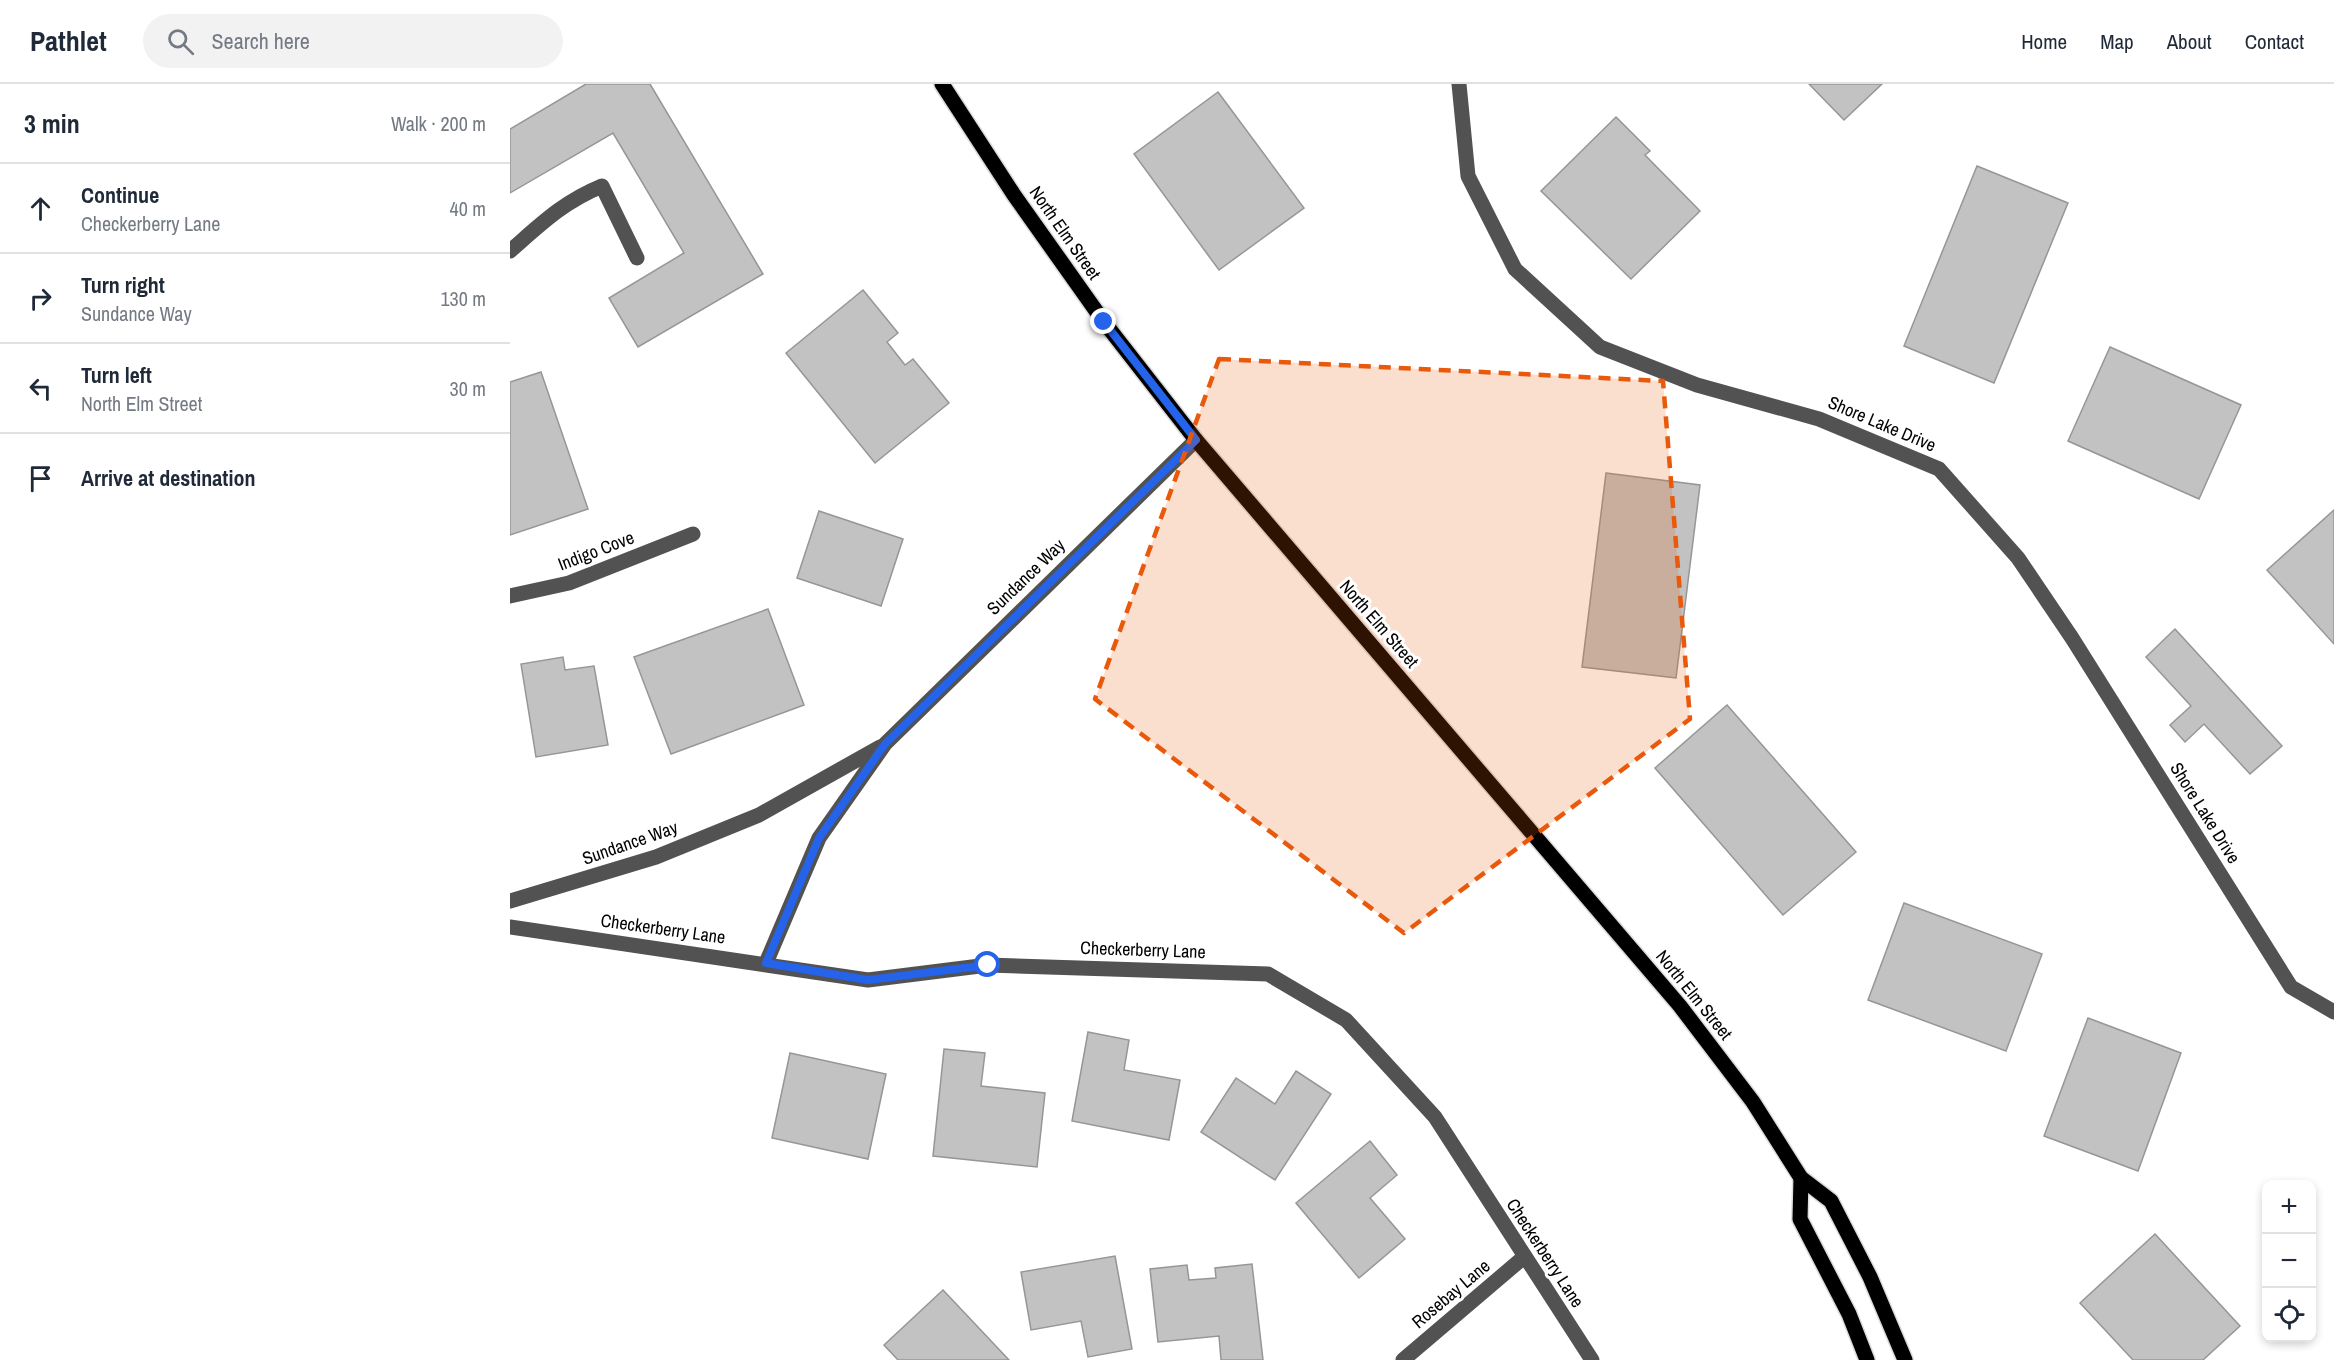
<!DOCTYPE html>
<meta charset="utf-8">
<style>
body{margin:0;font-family:"Archivo Narrow",sans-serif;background:#f2f2f3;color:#1f2937}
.controls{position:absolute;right:18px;bottom:18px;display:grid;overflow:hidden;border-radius:12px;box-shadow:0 3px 9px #0003}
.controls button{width:54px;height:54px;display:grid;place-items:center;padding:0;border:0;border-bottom:2px solid #e0e1e3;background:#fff;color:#1f2937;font:30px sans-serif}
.stop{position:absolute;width:18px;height:18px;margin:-14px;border:4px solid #2563eb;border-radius:50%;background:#fff}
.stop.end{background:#2563eb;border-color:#fff;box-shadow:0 2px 6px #0008}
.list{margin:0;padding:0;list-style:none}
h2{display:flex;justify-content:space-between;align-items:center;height:78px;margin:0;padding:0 24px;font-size:26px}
h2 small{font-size:20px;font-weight:400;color:#747a83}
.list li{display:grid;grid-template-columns:39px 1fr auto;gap:18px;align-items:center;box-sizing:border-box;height:90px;padding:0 24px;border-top:2px solid #e0e1e3}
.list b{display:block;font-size:22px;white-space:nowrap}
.list p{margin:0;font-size:20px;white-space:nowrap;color:#747a83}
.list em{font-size:20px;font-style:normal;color:#747a83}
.icon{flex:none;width:33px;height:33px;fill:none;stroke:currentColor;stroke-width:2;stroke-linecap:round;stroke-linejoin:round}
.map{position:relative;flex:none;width:1824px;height:1276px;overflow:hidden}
header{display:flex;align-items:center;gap:36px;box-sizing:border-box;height:84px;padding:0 30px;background:#fff;border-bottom:2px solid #e0e1e3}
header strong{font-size:28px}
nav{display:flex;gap:33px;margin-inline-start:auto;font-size:21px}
.search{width:420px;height:54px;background:#f2f2f3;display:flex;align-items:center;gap:15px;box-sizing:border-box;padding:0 21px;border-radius:33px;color:#747a83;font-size:22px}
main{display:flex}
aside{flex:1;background:#fff}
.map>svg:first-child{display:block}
.building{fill:#c2c2c2;stroke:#969696;stroke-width:1.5}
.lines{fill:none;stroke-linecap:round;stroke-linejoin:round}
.major-casing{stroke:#dbdbdb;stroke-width:18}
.minor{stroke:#525252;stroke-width:15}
.major{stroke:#000;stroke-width:15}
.route{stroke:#2563eb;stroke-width:8}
.marked{fill:#e8590c;fill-opacity:0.2;stroke:#e8590c;stroke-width:4.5;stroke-dasharray:12 8;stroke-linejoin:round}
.labels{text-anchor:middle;stroke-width:6;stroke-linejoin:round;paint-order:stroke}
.street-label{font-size:18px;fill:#000;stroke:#fff}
</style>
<header>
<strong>Pathlet</strong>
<div class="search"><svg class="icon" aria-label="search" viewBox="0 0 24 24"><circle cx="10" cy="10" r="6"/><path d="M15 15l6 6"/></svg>Search here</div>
<nav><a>Home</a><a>Map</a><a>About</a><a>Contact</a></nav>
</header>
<main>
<aside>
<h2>3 min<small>Walk · 200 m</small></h2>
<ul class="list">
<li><svg class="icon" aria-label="ahead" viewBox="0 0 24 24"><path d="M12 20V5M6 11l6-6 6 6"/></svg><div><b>Continue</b><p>Checkerberry Lane</p></div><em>40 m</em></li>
<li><svg class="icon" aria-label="right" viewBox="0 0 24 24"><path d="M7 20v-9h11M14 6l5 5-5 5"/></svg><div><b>Turn right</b><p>Sundance Way</p></div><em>130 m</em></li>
<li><svg class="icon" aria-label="left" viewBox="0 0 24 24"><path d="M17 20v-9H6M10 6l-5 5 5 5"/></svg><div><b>Turn left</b><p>North Elm Street</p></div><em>30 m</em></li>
<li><svg class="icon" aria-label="arrive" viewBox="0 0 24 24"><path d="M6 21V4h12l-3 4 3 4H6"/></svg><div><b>Arrive at destination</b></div></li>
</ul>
</aside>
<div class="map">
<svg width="1824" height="1276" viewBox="0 0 1824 1276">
<rect width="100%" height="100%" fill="#fff"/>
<!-- building -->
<g class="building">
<polygon points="76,0 140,0 253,190 128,263 99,214 174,169 103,49 0,109 0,45"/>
<polygon points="1299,0 1372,0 1334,36"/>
<polygon points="708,8 794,124 709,186 624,70"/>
<polygon points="1106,33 1140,67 1135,71 1190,127 1121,195 1031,107"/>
<polygon points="1467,82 1558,119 1484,299 1394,262"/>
<polygon points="353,206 388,249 377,258 395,281 403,275 439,319 365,379 276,269"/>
<polygon points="1600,263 1731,321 1689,415 1558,357"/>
<polygon points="31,288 78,425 0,451 0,298"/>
<polygon points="1096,389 1190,401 1166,594 1072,583"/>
<polygon points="1824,426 1824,560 1757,486"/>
<polygon points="309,427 393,455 371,522 287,494"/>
<polygon points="258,525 294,621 161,670 124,573"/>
<polygon points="1665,545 1772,662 1740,690 1694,640 1675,658 1660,641 1681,622 1636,573"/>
<polygon points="53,573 55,586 84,582 98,661 26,673 11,580"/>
<polygon points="1217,621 1346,768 1273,831 1145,684"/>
<polygon points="1394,819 1532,870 1496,967 1358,916"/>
<polygon points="1578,934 1671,969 1628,1087 1534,1052"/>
<polygon points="578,948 619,956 614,986 670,996 659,1056 562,1037"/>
<polygon points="434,965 475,969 471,1002 535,1009 527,1083 423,1072"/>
<polygon points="280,969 376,990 358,1075 262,1054"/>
<polygon points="786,987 821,1010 765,1096 691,1048 726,994 765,1020"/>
<polygon points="860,1057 887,1091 860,1114 895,1155 849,1194 786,1119"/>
<polygon points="1645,1150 1730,1242 1693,1276 1623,1276 1570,1219"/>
<polygon points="605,1172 622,1265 578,1273 571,1237 521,1246 511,1188"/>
<polygon points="742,1180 753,1276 711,1276 709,1252 648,1258 640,1185 677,1181 679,1196 706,1194 705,1184"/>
<polygon points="433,1206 499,1276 388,1276 374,1261"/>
</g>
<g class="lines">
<!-- major casing -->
<g class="major-casing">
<g id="major">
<polyline points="432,0 504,111 594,238 686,356 1170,922 1243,1018 1291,1094 1321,1117 1360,1193 1395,1276"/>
<polyline points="1291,1094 1290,1135 1339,1230 1357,1276"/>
</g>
</g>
<!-- minor -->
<g class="minor">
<polyline points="949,0 958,92 1005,185 1090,263 1187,301 1309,335 1429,385 1508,474 1562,554 1781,903 1824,928"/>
<path d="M0,167C31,140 53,118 92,102L127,174"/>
<polyline points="0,512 59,499 183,450"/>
<polyline points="0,817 146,773 249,731 370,663"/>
<polyline points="0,843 358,896 478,881 758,890 836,936 925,1033 1082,1276"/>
<polyline points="256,879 309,754 375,660 686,356"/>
<polyline points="893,1276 1014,1173"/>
</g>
<!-- major -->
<use href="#major" class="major"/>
</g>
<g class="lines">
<!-- route -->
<polyline class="route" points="478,881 358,896 256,879 309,754 375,660 686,356 594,238"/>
</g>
<!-- marked area -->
<path class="marked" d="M709,275L1153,297L1180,635L894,849L585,615Z"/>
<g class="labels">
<!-- street labels -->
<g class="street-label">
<text transform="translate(555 149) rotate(55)" y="6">North Elm Street</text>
<text transform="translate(1372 340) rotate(23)" y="6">Shore Lake Drive</text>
<text transform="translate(86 467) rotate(-21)" y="6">Indigo Cove</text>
<text transform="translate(516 493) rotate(-44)" y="6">Sundance Way</text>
<text transform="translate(869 540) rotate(49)" y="6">North Elm Street</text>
<text transform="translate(1695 729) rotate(58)" y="6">Shore Lake Drive</text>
<text transform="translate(120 759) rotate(-19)" y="6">Sundance Way</text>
<text transform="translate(153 845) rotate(8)" y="6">Checkerberry Lane</text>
<text transform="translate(633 866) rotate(2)" y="6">Checkerberry Lane</text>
<text transform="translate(1184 911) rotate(51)" y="6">North Elm Street</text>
<text transform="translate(1035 1169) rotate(57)" y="6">Checkerberry Lane</text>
<text transform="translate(941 1210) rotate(-40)" y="6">Rosebay Lane</text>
</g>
</g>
</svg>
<div class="controls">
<button>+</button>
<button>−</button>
<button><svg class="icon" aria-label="locate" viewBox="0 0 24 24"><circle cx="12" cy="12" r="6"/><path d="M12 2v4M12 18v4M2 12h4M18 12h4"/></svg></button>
</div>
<div class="stop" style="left:478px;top:881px"></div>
<div class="stop end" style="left:594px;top:238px"></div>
</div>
</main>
